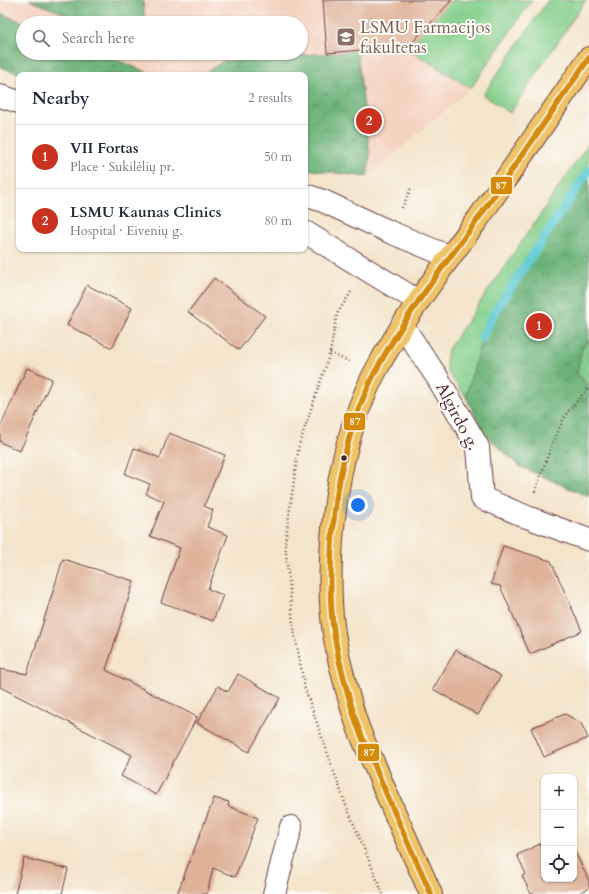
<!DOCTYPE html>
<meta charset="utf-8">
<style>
body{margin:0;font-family:Cardo,serif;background:#f2f2f3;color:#1f2937}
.controls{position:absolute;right:12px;bottom:12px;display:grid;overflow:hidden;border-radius:8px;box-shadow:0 1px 3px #0004}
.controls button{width:36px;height:36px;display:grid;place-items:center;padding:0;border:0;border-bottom:1px solid #e0e1e3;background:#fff;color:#1f2937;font:20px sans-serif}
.you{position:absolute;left:358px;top:505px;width:14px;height:14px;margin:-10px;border:3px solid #fff;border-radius:50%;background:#1a73e8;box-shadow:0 0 0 6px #1a73e833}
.badge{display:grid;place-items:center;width:26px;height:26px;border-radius:50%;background:#c8321e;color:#fff;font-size:13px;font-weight:700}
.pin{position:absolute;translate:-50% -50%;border:2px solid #fff;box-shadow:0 1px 4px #0006}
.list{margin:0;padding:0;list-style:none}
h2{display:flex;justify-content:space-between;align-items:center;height:52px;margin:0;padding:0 16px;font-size:17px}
h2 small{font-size:13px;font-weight:400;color:#747a83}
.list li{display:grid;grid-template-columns:26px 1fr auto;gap:12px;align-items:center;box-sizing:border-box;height:64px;padding:0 16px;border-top:1px solid #e0e1e3}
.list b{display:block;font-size:15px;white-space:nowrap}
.list p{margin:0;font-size:13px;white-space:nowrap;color:#747a83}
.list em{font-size:13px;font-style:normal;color:#747a83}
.icon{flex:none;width:22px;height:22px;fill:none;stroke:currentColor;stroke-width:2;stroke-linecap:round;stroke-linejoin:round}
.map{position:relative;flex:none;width:589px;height:894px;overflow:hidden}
.search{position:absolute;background:#fff;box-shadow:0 1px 3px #0004;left:16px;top:16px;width:292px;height:44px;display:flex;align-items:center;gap:10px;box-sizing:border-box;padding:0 14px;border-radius:22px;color:#747a83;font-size:15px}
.panel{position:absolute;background:#fff;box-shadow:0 1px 3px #0004;left:16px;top:72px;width:292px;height:180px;border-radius:8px}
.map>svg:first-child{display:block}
.built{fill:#f5d3c1}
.green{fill:#86cf8c;stroke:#68775c}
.forest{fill:url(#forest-crowns);stroke:#5b6852}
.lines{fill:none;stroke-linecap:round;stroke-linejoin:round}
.stream{stroke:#5dcad2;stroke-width:9}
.building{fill:#dfb299}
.minor-casing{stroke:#643d43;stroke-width:24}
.major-casing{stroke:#643d43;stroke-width:24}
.path{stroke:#643d43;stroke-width:2.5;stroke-dasharray:1 3;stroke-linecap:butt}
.minor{stroke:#fff;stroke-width:22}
.major{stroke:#efc469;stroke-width:22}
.bus-1-casing{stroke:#fdfcf7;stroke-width:9}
.bus-1{stroke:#d48b09;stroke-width:6}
.bus-dot{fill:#4a1f2b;stroke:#fdfcf7;stroke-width:1.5}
.labels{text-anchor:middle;stroke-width:4;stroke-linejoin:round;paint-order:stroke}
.education-label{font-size:17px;fill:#785e54;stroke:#fdfcf7;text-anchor:start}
.street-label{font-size:17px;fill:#4a1f2b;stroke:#fdfcf7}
.line-badge{stroke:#fdfcf7;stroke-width:1.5}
.badge-label{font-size:11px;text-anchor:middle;font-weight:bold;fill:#fff}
</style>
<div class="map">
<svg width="589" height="894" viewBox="0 0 589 894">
<defs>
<pattern id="forest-crowns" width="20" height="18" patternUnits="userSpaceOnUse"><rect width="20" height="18" fill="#6cb278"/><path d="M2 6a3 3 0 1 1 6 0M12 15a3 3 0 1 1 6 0" fill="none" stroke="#5b9063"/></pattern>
</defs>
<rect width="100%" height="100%" fill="#fdfcf7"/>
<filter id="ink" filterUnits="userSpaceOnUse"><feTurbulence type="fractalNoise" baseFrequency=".025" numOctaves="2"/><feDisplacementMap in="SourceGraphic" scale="8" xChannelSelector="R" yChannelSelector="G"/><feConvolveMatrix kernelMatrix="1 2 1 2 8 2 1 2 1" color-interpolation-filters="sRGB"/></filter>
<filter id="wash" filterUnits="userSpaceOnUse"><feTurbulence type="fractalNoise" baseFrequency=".012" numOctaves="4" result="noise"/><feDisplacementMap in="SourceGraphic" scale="16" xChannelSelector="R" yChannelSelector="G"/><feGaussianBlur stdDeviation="0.9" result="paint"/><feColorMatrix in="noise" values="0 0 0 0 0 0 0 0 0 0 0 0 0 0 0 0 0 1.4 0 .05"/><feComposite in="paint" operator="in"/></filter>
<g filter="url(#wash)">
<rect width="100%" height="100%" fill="#f4e4ca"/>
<!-- built -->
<polygon class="built" points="0,0 532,0 471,88 367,177 305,154 305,75 91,75 31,53 301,53 301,23 23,23 0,41"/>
<!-- green -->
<g class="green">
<polygon points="451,0 532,0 471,88 406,48 448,4"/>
<polygon points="548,0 586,0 510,113 483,95"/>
<polygon points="589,143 589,170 494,313 482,338 466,397 448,373 446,362 448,349"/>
<polygon points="589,339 589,387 577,373 582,348"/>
</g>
<!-- forest -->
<g class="forest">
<polygon points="29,0 65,0 65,1 80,0 143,0 145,23 88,23"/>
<polygon points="0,13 25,23 23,23 23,53 100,53 154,75 24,75 0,67"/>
<polygon points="357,51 370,156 367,177 305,169 305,75 202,75 223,61"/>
<polygon points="589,170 589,339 582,348 577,373 589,387 589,497 519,466 484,433 466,397 482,338 494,313"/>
</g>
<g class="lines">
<!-- stream -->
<polyline class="stream" points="482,338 494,313 589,170"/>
</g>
<g id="blocks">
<!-- building -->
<g class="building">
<polygon points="323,0 452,0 409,46 327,53"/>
<polygon points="214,278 265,316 239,350 188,312"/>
<polygon points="87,285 132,308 112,348 67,325"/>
<polygon points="27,368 52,379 20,451 0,442 0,427"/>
<polygon points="169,433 225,455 204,506 213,510 207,527 228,535 208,589 223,595 213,621 161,602 180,548 150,536 164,501 146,494 150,484 125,474 134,448 160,458"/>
<polygon points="503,546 551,561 582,631 530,654 500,586 491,584"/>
<polygon points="63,559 134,581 106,670 197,717 156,795 121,776 132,755 0,687 0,669 27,674"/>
<polygon points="456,650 501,676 478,715 433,689"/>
<polygon points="238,674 280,698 249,752 197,723 218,686 228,692"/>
<polygon points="565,714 581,723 588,738 544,757 531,728"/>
<polygon points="214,798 229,802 228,806 258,818 235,877 213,868 207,894 177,894"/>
<polygon points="544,842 544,879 574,879 574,850 589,881 589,888 577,894 531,894 522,876 526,874 517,855"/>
<polygon points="24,858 68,869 62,894 15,894"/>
</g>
</g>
</g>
<g filter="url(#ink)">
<use href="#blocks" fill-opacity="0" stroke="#643d43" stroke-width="1"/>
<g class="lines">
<!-- minor casing -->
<g class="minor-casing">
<g id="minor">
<polyline points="0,96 19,102"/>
<polyline points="305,195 323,201 390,232 450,257"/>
<polyline points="305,232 418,301"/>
<polyline points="402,325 437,377 478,447 482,498 527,517 589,540"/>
<polyline points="274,894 291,827"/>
</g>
</g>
<!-- major casing -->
<g class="major-casing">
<path id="major" d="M431,894C412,851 392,809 375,766C369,753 363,740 358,727C350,704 344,680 338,655C337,648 335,640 334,633C329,602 330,571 332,540C336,482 348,426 374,374C403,319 441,269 478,219C515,166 552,112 589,58"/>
</g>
<!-- path -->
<g class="path">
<polyline points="402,208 411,188"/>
<polyline points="351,292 337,314 330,353 299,445 285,543 293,624 305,689 345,803 383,894"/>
<polyline points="330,353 350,362"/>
<polyline points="535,492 552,444 566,414 589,387"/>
</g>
<!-- minor -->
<use href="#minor" class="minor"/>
<!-- major -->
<use href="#major" class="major"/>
<!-- bus-1 casing -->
<g class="bus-1-casing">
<path id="bus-1" d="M431,894C412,851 392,809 375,766C369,753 363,740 358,727C350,704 344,680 338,655C337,648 335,640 334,633C329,602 330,571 332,540C336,482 348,426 374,374C403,319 441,269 478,219C515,166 552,112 589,58"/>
</g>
<!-- bus-1 -->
<use href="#bus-1" class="bus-1"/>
</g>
</g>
<!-- icons -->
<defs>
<g id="university-square" transform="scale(1)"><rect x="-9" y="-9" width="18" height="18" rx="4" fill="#8d6e63" stroke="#fdfcf7"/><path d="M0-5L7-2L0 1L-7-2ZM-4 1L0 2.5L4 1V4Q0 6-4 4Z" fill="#fff"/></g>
</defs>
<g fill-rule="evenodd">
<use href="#university-square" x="346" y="37"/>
</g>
<!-- markers -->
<circle class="bus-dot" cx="344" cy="458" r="3.5"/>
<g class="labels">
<!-- education labels -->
<g class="education-label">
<text x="360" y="33">LSMU Farmacijos<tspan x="360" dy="20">fakultetas</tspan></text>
</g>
<!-- street labels -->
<g class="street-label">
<text transform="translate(458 416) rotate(62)" y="6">Algirdo g.</text>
</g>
</g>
<g class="line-badge">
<rect x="490" y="176" width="23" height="19" rx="4" fill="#d48b09"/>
<rect x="343" y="412" width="23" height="19" rx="4" fill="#d48b09"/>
<rect x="357" y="743" width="23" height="19" rx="4" fill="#d48b09"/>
</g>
<g class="badge-label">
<text x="501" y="189">87</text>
<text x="355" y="425">87</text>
<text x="369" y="756">87</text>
</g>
</svg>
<div class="controls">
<button>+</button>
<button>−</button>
<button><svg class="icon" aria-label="locate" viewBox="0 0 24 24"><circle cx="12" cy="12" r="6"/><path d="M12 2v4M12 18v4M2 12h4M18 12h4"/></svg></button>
</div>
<div class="you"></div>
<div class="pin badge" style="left:539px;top:326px">1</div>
<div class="pin badge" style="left:369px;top:121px">2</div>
<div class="search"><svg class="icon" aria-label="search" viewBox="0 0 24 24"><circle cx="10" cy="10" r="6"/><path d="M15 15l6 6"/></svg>Search here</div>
<section class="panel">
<h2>Nearby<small>2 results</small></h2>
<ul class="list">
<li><span class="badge">1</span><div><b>VII Fortas</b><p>Place · Sukilėlių pr.</p></div><em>50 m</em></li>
<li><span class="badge">2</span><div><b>LSMU Kaunas Clinics</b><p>Hospital · Eivenių g.</p></div><em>80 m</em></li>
</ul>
</section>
</div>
